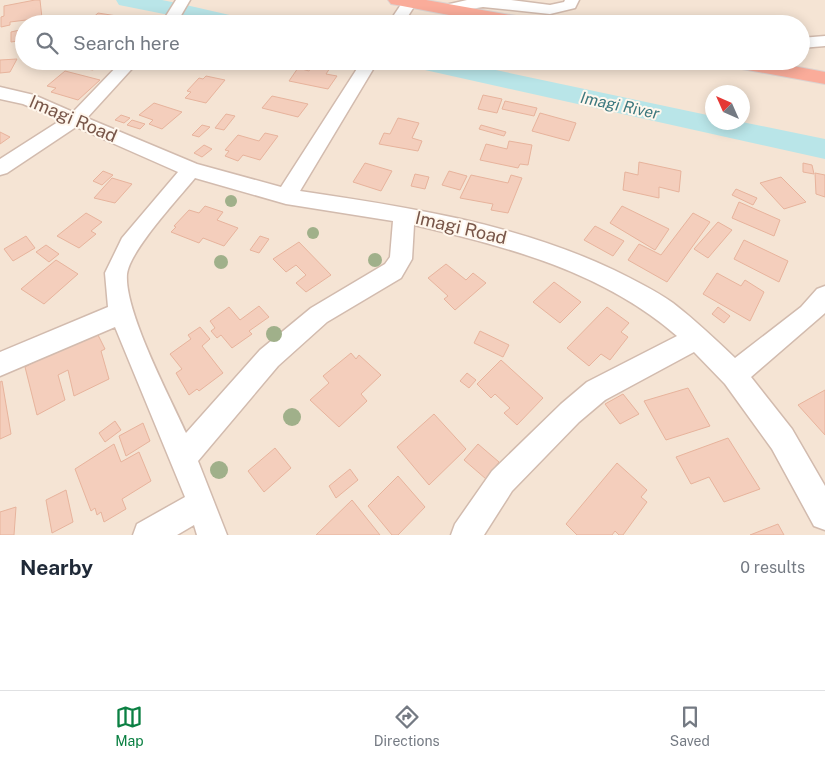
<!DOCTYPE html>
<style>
body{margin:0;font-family:"Public Sans",sans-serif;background:#f6f6f7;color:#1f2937}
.compass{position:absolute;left:705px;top:85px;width:45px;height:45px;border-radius:50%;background:#fff;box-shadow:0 2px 12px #0003;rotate:315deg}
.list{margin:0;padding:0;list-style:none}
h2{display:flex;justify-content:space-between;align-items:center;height:65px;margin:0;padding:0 20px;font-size:21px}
h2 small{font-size:16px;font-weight:400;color:#747a83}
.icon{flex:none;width:28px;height:28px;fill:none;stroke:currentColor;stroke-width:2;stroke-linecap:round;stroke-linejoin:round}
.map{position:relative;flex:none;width:825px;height:535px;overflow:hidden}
.search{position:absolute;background:#fff;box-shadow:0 2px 12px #0003;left:15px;right:15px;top:15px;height:55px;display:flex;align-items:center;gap:12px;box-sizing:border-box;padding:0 18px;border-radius:28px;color:#747a83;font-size:19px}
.sheet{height:155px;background:#fff}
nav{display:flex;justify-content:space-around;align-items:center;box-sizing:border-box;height:70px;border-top:1px solid #e0e1e3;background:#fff;font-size:14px;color:#747a83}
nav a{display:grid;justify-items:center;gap:2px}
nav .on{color:#0b8043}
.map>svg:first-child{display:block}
.residential{fill:#f5e4d4;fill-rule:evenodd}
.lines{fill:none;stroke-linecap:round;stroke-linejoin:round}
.river{fill:#b9e5e8;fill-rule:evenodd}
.building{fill:#f4cebc;stroke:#e7b39c}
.minor-casing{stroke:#d2bbae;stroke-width:3}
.highway-casing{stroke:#dcd3d0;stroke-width:2}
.minor{fill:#fff;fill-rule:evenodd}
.highway{fill:#faac9a;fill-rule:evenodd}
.tree{fill:#a0b08a}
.labels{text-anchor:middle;stroke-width:4;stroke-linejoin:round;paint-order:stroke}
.far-water-label{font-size:16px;font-style:italic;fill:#3c787e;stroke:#fff7ed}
.street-label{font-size:18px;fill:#785649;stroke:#fff7ed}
</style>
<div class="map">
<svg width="825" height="535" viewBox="0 0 825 535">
<rect width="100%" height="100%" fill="#fdf3e6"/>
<!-- residential -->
<path class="residential" d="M0,0H825V535H0ZM24,24H801V61H24ZM712,92H742V122H712Z"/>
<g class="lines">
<!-- river -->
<g class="river">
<polygon points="116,0 162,0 177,3 179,7 186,5 247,19 250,24 208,24 178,17 176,13 169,15 119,5"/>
<polygon points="404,61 453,61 712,116 712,122 742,122 825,139 825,159 416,68 407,66"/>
</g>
</g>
<!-- building -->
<g class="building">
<polygon points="35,0 40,0 42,18 10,22 10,25 1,27 1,17 4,16 4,6"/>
<polygon points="98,13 117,16 109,24 88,22"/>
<polygon points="24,29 24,40 11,42 11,32"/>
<polygon points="17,59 10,72 0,73 0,60"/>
<polygon points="81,61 103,61 93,70 75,67"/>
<polygon points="199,61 231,61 226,68 197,63"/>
<polygon points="312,65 330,68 326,74 337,76 328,89 289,81 298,68 309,71"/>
<polygon points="65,71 100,80 78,100 51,92 56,88 47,86"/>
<polygon points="206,76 225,80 206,103 185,98 191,92 187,91 199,78 203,79"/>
<polygon points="483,95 502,99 497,113 478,109"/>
<polygon points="272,96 308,104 298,117 262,108"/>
<polygon points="505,101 537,108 534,116 502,109"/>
<polygon points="154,103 182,112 162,129 149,124 153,120 139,115"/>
<polygon points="540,113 576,123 569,141 532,131"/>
<polygon points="226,114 235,116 224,130 215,128"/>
<polygon points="121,115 130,118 124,123 115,120"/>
<polygon points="398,118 419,123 412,138 422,141 418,151 379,144 384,133 390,134"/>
<polygon points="132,120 145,124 140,129 127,125"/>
<polygon points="202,125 210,127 199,137 192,135"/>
<polygon points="481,125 506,132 504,136 479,129"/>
<polygon points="0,132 10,137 0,144"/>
<polygon points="265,133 278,136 260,160 243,155 238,161 225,156 229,151 225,150 238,135 259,141"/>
<polygon points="509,141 532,145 528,165 520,164 518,168 480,160 486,144 507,149"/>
<polygon points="204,145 212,149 202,157 194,153"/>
<polygon points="639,162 681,171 679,192 659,187 659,198 623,190 625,172 638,175"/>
<polygon points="365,163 392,171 381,191 353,182"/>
<polygon points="803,163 812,165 814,174 803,172"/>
<polygon points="103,171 113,175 102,185 93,181"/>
<polygon points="449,171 467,176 460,190 442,185"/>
<polygon points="815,173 825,175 825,197 816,194"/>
<polygon points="415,174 429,177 425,189 411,186"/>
<polygon points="471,175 508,183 511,175 522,178 508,213 491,210 493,204 460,198"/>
<polygon points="781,177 806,202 784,209 760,183"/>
<polygon points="112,178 132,184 115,203 94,198"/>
<polygon points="736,189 757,198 753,205 732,195"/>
<polygon points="739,202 780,220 774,236 732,218"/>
<polygon points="205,206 223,212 217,220 238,228 224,246 203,238 199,243 171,232 176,227 174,226 189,210 199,213"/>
<polygon points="622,206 669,229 655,250 610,223"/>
<polygon points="86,213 102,222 91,231 96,234 79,248 57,236"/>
<polygon points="693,213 710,222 667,282 628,260 639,244 661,255"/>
<polygon points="718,222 732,230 708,258 694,249"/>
<polygon points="595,226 624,241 613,256 584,240"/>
<polygon points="26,236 35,248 13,261 4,249"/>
<polygon points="260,236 269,239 259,253 250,250"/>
<polygon points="744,240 788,261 779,282 734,259"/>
<polygon points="299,242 331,275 306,292 296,283 306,275 296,265 286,272 273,259"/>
<polygon points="46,245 59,254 49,262 36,252"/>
<polygon points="56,260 78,274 44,304 21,289"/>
<polygon points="446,264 466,280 473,273 486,283 455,310 444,299 448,296 428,278"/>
<polygon points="717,273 741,286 745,280 764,292 750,321 703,294"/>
<polygon points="554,282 581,302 560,323 533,302"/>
<polygon points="259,306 269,317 249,331 252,334 232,348 221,335 217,338 211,331 215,328 210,321 229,307 240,320"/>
<polygon points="607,307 629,323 621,332 628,337 610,360 601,354 589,366 567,348"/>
<polygon points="718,307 730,316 724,323 712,314"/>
<polygon points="200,327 210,339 202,346 223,373 199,391 197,389 189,395 176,373 182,369 170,354 191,339 188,335"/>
<polygon points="95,329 105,349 101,351 109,379 74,396 68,370 58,375 65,400 37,415 25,367"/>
<polygon points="480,331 509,345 503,357 474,343"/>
<polygon points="351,353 356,359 359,355 381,375 361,394 367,401 339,427 310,400 329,383 323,376"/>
<polygon points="501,360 543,398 517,425 504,413 510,408 495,394 491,398 477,384"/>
<polygon points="467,373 476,380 469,388 460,381"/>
<polygon points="2,381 11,434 0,439 0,382"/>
<polygon points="688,388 710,426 666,440 644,401"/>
<polygon points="825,390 825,435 798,405"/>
<polygon points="623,394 639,414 620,424 605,404"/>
<polygon points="434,414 466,449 429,485 397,447"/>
<polygon points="115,421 121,430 105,442 99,433"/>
<polygon points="143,423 150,441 126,456 119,436"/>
<polygon points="728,438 760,489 724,502 709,477 691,484 676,457"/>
<polygon points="114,444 121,462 139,452 151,481 122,499 126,509 104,522 101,512 97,515 95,508 91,511 75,469"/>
<polygon points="478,444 499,462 486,479 464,460"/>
<polygon points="275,448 291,468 264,492 248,471"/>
<polygon points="617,463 647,490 641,497 647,502 623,535 619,535 615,531 612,535 577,535 566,524"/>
<polygon points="350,469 358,480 336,498 329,486"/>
<polygon points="398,476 425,507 398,535 392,535 368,506"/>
<polygon points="66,490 73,522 52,533 46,500"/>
<polygon points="352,500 380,535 316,535"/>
<polygon points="16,507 14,535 0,535 0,512"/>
<polygon points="778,524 784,535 750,535"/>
</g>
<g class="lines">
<!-- minor casing -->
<g class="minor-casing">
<g id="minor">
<polygon points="176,0 190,0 176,24 161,24"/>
<polygon points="404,0 416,0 417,2 403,24 388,24"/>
<polygon points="467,0 511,0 550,5 564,2 565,0 579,0 575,8 550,14 483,7 446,13 439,9 441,6"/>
<polygon points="825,36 825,46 801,48 801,38"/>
<path d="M122,61H139L87,118L197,164L281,187L362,61H378L300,191C407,207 515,223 614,270C634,280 655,290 673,303C695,320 715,339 735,358L801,307L817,289L825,286V313L751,377L792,429L825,486V530L814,526L772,449L725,384L694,352L605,400L579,422L512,491L484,535H451L455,524L492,471L561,404L587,382L677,336C602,271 508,247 414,225L412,259L401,278L327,322L278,366L198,461L227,535H197L194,525L177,535H133L137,524L185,497L115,327L0,376V352L108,307L105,273L122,238L178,172L76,127L7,173L0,175V159L61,120L23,104L0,99V87L34,95L73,112ZM195,178L286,204L393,221L390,257L385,264L311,308L260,350L186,433C170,397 124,311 127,274C130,250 179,198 195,178Z"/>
</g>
</g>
<!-- highway casing -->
<g class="highway-casing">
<g id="highway">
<polygon points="388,0 426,0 527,18 534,20 536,24 496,24 397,5 391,4"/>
<polygon points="721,61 766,61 825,72 825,84 731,67 724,65"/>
</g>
</g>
<!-- minor -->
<use href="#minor" class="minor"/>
<!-- highway -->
<use href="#highway" class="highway"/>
</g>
<!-- trees -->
<g class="tree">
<circle cx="231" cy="201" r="6"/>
<circle cx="313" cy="233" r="6"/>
<circle cx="375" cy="260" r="7"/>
<circle cx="221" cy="262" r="7"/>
<circle cx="274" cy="334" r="8"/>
<circle cx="292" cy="417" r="9"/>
<circle cx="219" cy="470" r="9"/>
</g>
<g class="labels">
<!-- far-water labels -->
<g class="far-water-label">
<text transform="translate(620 105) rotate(12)" y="6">Imagi River</text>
</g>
<!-- street labels -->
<g class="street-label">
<text transform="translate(73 119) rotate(23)" y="6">Imagi Road</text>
<text transform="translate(461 228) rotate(13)" y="6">Imagi Road</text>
</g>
</g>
</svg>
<svg class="compass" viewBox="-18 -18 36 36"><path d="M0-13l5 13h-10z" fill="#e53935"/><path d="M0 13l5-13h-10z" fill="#747a83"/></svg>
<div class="search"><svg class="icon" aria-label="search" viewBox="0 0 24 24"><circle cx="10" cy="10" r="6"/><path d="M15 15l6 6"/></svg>Search here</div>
</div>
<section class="sheet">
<h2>Nearby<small>0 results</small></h2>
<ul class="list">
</ul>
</section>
<nav>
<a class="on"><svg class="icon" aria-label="map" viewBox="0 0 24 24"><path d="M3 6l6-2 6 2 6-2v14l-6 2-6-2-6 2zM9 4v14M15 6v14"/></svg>Map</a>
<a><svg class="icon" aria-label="directions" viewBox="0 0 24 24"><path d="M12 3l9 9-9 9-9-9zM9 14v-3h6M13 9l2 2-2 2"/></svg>Directions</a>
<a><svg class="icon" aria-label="saved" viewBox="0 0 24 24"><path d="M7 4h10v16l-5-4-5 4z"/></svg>Saved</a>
</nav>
